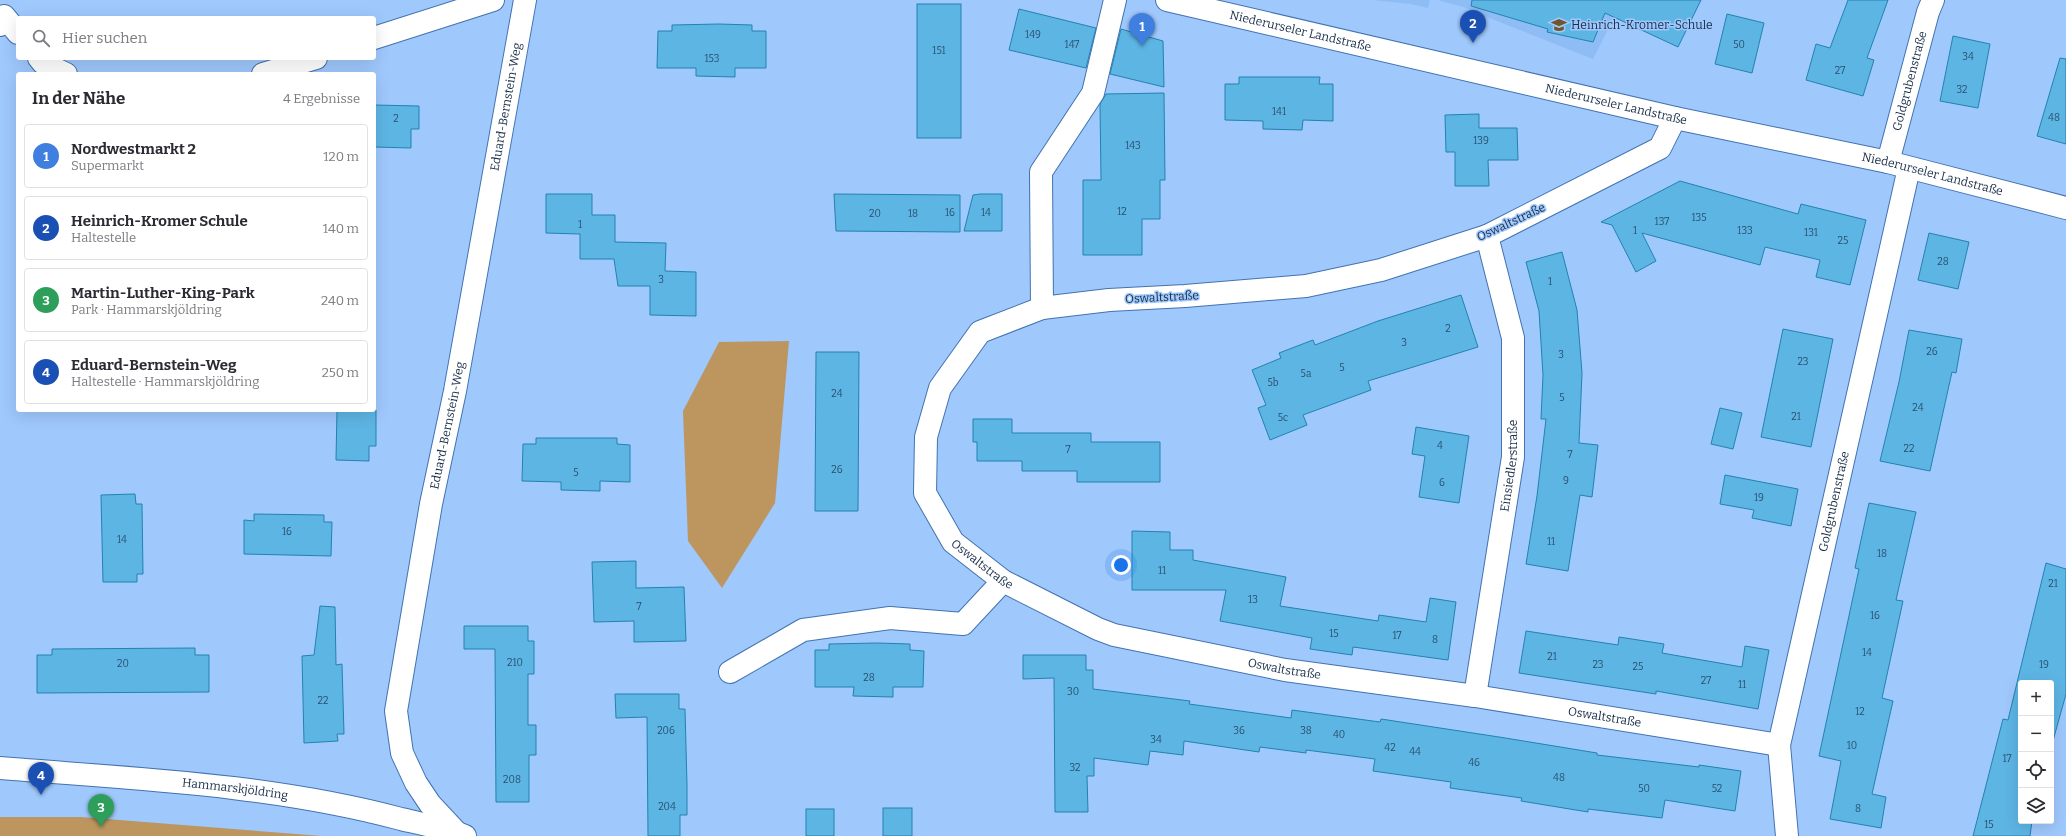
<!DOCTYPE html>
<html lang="de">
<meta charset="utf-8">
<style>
body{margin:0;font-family:Bitter,serif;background:#f2f2f3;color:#2b2b33}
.controls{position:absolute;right:12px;bottom:12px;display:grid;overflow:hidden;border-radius:4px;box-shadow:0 4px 16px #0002}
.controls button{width:36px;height:36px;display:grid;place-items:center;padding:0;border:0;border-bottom:1px solid #e1e1e2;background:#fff;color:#2b2b33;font:20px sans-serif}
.you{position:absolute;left:1121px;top:565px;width:14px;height:14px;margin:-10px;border:3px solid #fff;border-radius:50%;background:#1a73e8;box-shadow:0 0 0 6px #1a73e833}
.badge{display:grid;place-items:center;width:26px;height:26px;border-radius:50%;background:#0b8043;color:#fff;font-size:13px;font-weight:700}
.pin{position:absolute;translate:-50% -33px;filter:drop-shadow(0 1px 2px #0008)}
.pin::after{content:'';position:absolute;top:21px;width:14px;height:12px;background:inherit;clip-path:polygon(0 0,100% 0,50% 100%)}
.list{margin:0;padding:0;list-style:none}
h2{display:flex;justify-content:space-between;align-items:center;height:52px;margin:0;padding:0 16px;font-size:17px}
h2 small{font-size:13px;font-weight:400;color:#7c7c81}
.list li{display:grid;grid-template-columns:26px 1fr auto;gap:12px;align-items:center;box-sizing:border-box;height:64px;margin:0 8px 8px;padding:0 8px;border:1px solid #e1e1e2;border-radius:4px}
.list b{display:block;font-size:15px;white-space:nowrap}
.list p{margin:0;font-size:13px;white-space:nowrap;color:#7c7c81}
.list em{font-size:13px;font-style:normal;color:#7c7c81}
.icon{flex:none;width:22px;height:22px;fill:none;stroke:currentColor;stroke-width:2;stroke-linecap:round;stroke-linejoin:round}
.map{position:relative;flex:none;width:2066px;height:836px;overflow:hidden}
.search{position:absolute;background:#fff;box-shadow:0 4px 16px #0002;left:16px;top:16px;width:360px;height:44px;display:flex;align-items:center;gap:10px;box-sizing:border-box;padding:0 14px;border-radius:4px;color:#7c7c81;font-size:15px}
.panel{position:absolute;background:#fff;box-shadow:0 4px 16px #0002;left:16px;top:72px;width:360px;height:340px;border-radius:4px}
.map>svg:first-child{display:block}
.built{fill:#8ebcf5}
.green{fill:#bd955e}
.building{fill:#5db5e4;stroke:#2382af}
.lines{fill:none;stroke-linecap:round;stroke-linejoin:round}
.minor-casing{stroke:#4273af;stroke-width:24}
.major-casing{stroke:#4273af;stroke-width:24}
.minor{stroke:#fff;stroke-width:22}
.major{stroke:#fff;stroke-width:22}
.labels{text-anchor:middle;stroke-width:3;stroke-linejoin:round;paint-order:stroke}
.number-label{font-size:10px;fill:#2a506f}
.poi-label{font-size:12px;fill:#192e48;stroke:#9fc8fd;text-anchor:start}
.street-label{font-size:12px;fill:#192e48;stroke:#9fc8fd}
</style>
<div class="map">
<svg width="2066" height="836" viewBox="0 0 2066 836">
<rect width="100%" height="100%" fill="#9fc8fd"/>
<!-- built -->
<g class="built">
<polygon points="1373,0 1430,0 1428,8 1411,4"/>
<polygon points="1438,0 1623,0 1593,59 1487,17 1468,15 1470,9"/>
</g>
<!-- green -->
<g class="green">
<polygon points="789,341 775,503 722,588 688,541 683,411 719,342"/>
<polygon points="0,817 81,817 322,836 0,836"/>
</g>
<!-- building -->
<g class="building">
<polygon points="1472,0 1701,0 1678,47 1605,13 1593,42 1547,32 1548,29 1471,6"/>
<polygon points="1848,0 1888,0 1867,58 1874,60 1863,96 1806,80 1816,44 1830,48"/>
<rect x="917" y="4" width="44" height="134"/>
<polygon points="1019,9 1096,28 1086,68 1009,50"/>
<polygon points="1727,14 1764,23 1752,73 1715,64"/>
<polygon points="719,24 752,25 752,31 766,31 766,68 735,68 735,77 696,76 696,68 657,68 658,31 672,31 672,25"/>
<polygon points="1121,29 1163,41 1164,87 1110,74"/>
<polygon points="1953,36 1990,44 1978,108 1940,101"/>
<polygon points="2060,58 2066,59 2066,144 2037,136"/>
<polygon points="1239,77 1320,77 1319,84 1333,84 1333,121 1303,120 1302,130 1263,129 1263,121 1225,120 1225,84 1239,84"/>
<polygon points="1164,93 1165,180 1160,180 1160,219 1142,219 1142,255 1083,255 1083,180 1101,180 1100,104 1106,94"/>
<polygon points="374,105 419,106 419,129 411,129 411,148 374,147"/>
<polygon points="1479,114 1479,128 1517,128 1518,160 1488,160 1489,186 1455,186 1455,152 1446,152 1445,115"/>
<polygon points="1680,181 1798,214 1801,204 1866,220 1850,285 1816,277 1820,260 1765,247 1760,265 1642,233 1656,261 1636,272 1612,225 1601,222"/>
<polygon points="546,194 592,194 592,215 615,215 615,242 666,243 665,271 696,272 696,316 650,315 650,286 618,286 614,259 580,259 580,234 546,233"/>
<polygon points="834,194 960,195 960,232 836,231"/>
<polygon points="980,194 1002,194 1002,231 964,231 973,195"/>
<polygon points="1929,233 1969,242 1958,289 1918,280"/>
<polygon points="1562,252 1577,310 1582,373 1579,443 1598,445 1592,497 1580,495 1568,571 1526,564 1537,496 1546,419 1541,419 1543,375 1539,311 1526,262"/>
<polygon points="1461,295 1478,347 1368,381 1371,390 1303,415 1307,425 1270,440 1258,408 1266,405 1252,370 1281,358 1279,353 1313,340 1315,345 1378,321"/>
<polygon points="1783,329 1833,339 1811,447 1761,437"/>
<polygon points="1909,330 1962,339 1956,373 1952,372 1930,471 1880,461 1899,382"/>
<polygon points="816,352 859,352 858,511 815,511"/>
<polygon points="1720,408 1742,413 1733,449 1711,444"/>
<polygon points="337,410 376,410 376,446 369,446 369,461 336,460"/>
<polygon points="973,419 1012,419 1012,433 1091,433 1091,442 1160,442 1160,482 1077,482 1077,471 1022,471 1022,461 977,461 977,442 973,442"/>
<polygon points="1416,427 1469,436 1459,503 1419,497 1425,456 1412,454"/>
<polygon points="536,438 617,438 617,444 630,445 630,482 600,481 600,491 561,490 561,482 522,481 523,444 536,444"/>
<polygon points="1725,475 1798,489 1791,526 1752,518 1754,510 1720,504"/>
<polygon points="135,494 136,504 142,504 143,574 137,574 137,582 103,582 101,495"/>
<polygon points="1869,503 1916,512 1896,600 1903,601 1882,698 1893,701 1872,794 1886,797 1881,828 1830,819 1841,761 1819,756 1859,569 1855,568"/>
<polygon points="254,514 324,515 324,522 332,522 331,556 244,554 244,520 254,521"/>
<polygon points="1132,531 1170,532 1170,550 1193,550 1193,560 1286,577 1280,606 1378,621 1379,615 1426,622 1430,598 1456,602 1448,660 1353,647 1352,655 1310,649 1312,638 1220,621 1226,590 1132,590"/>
<polygon points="636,561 636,588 684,587 686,641 634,642 634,621 594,622 592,562"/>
<polygon points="2046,563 2066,569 2066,694 2051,748 2051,683 2021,683 2021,821 2032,821 2030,836 1973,836 2003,719 2008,720"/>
<polygon points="320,606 335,607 336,665 342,664 344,734 337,734 338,741 304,743 302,656 314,655"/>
<polygon points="464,626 528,626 528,641 534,641 534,674 528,674 528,725 536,725 536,755 529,755 529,802 496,802 495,649 464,649"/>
<polygon points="1526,631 1618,645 1619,637 1664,644 1662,653 1742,667 1745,646 1769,650 1758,709 1656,691 1656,694 1519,673"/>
<polygon points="877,643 910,644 910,650 924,651 923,687 893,687 893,697 853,696 854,687 815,687 815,650 829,650 829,644"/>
<polygon points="195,648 195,655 209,655 209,692 37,693 37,655 52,655 52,649"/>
<polygon points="1023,655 1086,655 1086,670 1093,670 1093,689 1190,701 1189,704 1291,718 1292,710 1380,722 1381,719 1499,737 1597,753 1597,755 1699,767 1699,765 1741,771 1735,811 1665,800 1662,818 1588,809 1588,812 1521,801 1522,798 1450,788 1451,782 1373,771 1375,759 1306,750 1306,753 1260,747 1259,752 1184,741 1183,755 1150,751 1148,765 1094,758 1094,776 1087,776 1088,812 1055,812 1054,678 1023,679"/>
<polygon points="615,694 679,694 679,709 685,709 687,785 687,815 680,815 680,836 648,836 647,717 616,718"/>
<rect x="883" y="808" width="29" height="28"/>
<rect x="806" y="809" width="28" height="27"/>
</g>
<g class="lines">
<!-- minor casing -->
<g class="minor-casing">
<g id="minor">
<path id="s1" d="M1675,118L1660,148L1487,236L1381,270L1306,286L1185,296L1109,300L1042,308L980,332L940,388L926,437L925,493L953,542L1003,581L1098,629L1114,635L1285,670L1475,696L1779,745"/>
<path id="s2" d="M1888,162L1928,12L1933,0"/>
<polyline points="1042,308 1041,172 1093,93 1115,0"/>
<polyline points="730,672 803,630 890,618 963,624 1003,581"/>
<path id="s3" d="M1475,696L1513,457V338L1487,236"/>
<path id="s4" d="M458,834L430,804L416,783L402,753L396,711L431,504L455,391L525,0"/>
<path id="s5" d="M1787,836L1779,745L1909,168"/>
</g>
</g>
<!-- major casing -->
<g class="major-casing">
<g id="major">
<path id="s6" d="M1167,0L1675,118L1888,162L2066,208"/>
<polyline points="0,25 4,16 18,33"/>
<polyline points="374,38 493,0"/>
<polyline points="39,58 43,63 66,74"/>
<polyline points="263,74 316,58"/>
<path id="s7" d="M0,768C135,779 270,784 401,819C422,824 444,828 465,836"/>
</g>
</g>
<!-- minor -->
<use href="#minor" class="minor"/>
<!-- major -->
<use href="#major" class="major"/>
</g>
<!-- icons -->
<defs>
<g id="school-bare" transform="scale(1.2)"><path d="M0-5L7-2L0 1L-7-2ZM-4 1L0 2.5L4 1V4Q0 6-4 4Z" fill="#73552a" stroke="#9fc8fd" stroke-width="2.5" paint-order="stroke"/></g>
</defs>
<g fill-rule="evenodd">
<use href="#school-bare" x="1559" y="25"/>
</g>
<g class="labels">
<!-- number labels -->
<g class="number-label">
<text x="1033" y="38">149</text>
<text x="1072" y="48">147</text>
<text x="1739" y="48">50</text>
<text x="939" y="54">151</text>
<text x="1968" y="60">34</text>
<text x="712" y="62">153</text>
<text x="1840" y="74">27</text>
<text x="1962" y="93">32</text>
<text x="1279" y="115">141</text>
<text x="2054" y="121">48</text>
<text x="396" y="122">2</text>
<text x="1481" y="144">139</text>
<text x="1133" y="149">143</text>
<text x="1122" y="215">12</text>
<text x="950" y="216">16</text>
<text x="986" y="216">14</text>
<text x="875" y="217">20</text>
<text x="913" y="217">18</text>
<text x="1699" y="221">135</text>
<text x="1662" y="225">137</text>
<text x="580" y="228">1</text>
<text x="1635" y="234">1</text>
<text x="1745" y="234">133</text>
<text x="1811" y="236">131</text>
<text x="1843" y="244">25</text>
<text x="1943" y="265">28</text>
<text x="661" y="283">3</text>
<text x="1550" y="285">1</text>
<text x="1448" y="332">2</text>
<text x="1404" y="346">3</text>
<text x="1932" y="355">26</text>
<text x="1561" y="358">3</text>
<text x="1803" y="365">23</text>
<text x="1342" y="371">5</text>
<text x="1306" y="377">5a</text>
<text x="1273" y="386">5b</text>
<text x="837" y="397">24</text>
<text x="1562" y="401">5</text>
<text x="1918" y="411">24</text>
<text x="1796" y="420">21</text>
<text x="1283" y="421">5c</text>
<text x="1440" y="449">4</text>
<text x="1909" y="452">22</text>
<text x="1068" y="453">7</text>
<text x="1570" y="458">7</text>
<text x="837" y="473">26</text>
<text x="576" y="476">5</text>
<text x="1566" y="484">9</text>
<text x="1442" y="486">6</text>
<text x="1759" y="501">19</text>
<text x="287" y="535">16</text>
<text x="122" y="543">14</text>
<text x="1551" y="545">11</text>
<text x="1882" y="557">18</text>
<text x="1162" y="574">11</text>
<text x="2053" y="587">21</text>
<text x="1253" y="603">13</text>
<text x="639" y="610">7</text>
<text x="1875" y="619">16</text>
<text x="1334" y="637">15</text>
<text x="1397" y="639">17</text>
<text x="1435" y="643">8</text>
<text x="1867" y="656">14</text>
<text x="1552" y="660">21</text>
<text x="515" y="666">210</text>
<text x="123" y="667">20</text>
<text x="1598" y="668">23</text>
<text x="2044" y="668">19</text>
<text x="1638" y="670">25</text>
<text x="869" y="681">28</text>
<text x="1706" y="684">27</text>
<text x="1742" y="688">11</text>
<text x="1073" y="695">30</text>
<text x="323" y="704">22</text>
<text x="1860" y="715">12</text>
<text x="666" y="734">206</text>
<text x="1239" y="734">36</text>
<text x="1306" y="734">38</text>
<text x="1339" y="738">40</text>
<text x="1156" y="743">34</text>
<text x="1852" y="749">10</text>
<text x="1390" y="751">42</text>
<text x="1415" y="755">44</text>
<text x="2007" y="762">17</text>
<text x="1474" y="766">46</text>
<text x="1075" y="771">32</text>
<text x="1559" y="781">48</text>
<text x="512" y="783">208</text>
<text x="1644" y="792">50</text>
<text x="1717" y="792">52</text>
<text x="667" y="810">204</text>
<text x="1858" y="812">8</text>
<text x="1989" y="828">15</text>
</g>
<!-- poi labels -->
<g class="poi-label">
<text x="1571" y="29">Heinrich-Kromer-Schule</text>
</g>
<!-- street labels -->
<g class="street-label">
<text dy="4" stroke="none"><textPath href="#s6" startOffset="137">Niederurseler Landstraße</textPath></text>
<text dy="4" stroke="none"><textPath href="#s2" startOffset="84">Goldgrubenstraße</textPath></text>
<text dy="4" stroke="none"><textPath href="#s6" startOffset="461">Niederurseler Landstraße</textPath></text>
<text dy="4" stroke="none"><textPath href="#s4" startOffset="756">Eduard-Bernstein-Weg</textPath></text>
<text dy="4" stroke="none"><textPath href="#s6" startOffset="785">Niederurseler Landstraße</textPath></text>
<text transform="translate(1511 222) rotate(-25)" y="4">Oswaltstraße</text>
<text transform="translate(1162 297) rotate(-3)" y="4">Oswaltstraße</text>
<text dy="4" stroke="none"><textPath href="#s4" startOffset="432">Eduard-Bernstein-Weg</textPath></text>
<text dy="4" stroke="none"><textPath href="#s3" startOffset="233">Einsiedlerstraße</textPath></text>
<text dy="4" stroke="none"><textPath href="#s5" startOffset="341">Goldgrubenstraße</textPath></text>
<text dy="4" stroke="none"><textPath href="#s1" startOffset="1016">Oswaltstraße</textPath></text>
<text dy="4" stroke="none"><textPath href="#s1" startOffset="1340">Oswaltstraße</textPath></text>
<text dy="4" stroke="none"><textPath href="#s1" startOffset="1664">Oswaltstraße</textPath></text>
<text dy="4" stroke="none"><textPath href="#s7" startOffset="236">Hammarskjöldring</textPath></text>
</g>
</g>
</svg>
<div class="controls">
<button>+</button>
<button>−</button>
<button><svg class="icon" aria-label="locate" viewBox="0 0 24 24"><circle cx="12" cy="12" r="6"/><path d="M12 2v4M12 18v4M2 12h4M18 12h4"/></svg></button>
<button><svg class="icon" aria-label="layers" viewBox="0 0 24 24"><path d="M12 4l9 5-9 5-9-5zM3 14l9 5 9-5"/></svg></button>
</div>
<div class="you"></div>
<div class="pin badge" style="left:1142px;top:46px;background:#3f7fe0">1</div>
<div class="pin badge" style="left:1473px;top:43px;background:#1a4fb4">2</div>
<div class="pin badge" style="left:101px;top:827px;background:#2e9e5b">3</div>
<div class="pin badge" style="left:41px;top:795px;background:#1a4fb4">4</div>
<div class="search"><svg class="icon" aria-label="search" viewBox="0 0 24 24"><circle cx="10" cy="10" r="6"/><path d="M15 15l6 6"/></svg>Hier suchen</div>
<section class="panel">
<h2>In der Nähe<small>4 Ergebnisse</small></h2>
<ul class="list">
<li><span class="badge" style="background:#3f7fe0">1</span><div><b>Nordwestmarkt 2</b><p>Supermarkt</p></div><em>120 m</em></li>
<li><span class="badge" style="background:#1a4fb4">2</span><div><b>Heinrich-Kromer Schule</b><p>Haltestelle</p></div><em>140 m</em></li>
<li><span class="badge" style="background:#2e9e5b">3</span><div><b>Martin-Luther-King-Park</b><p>Park · Hammarskjöldring</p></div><em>240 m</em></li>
<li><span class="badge" style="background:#1a4fb4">4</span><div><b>Eduard-Bernstein-Weg</b><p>Haltestelle · Hammarskjöldring</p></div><em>250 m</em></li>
</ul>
</section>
</div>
